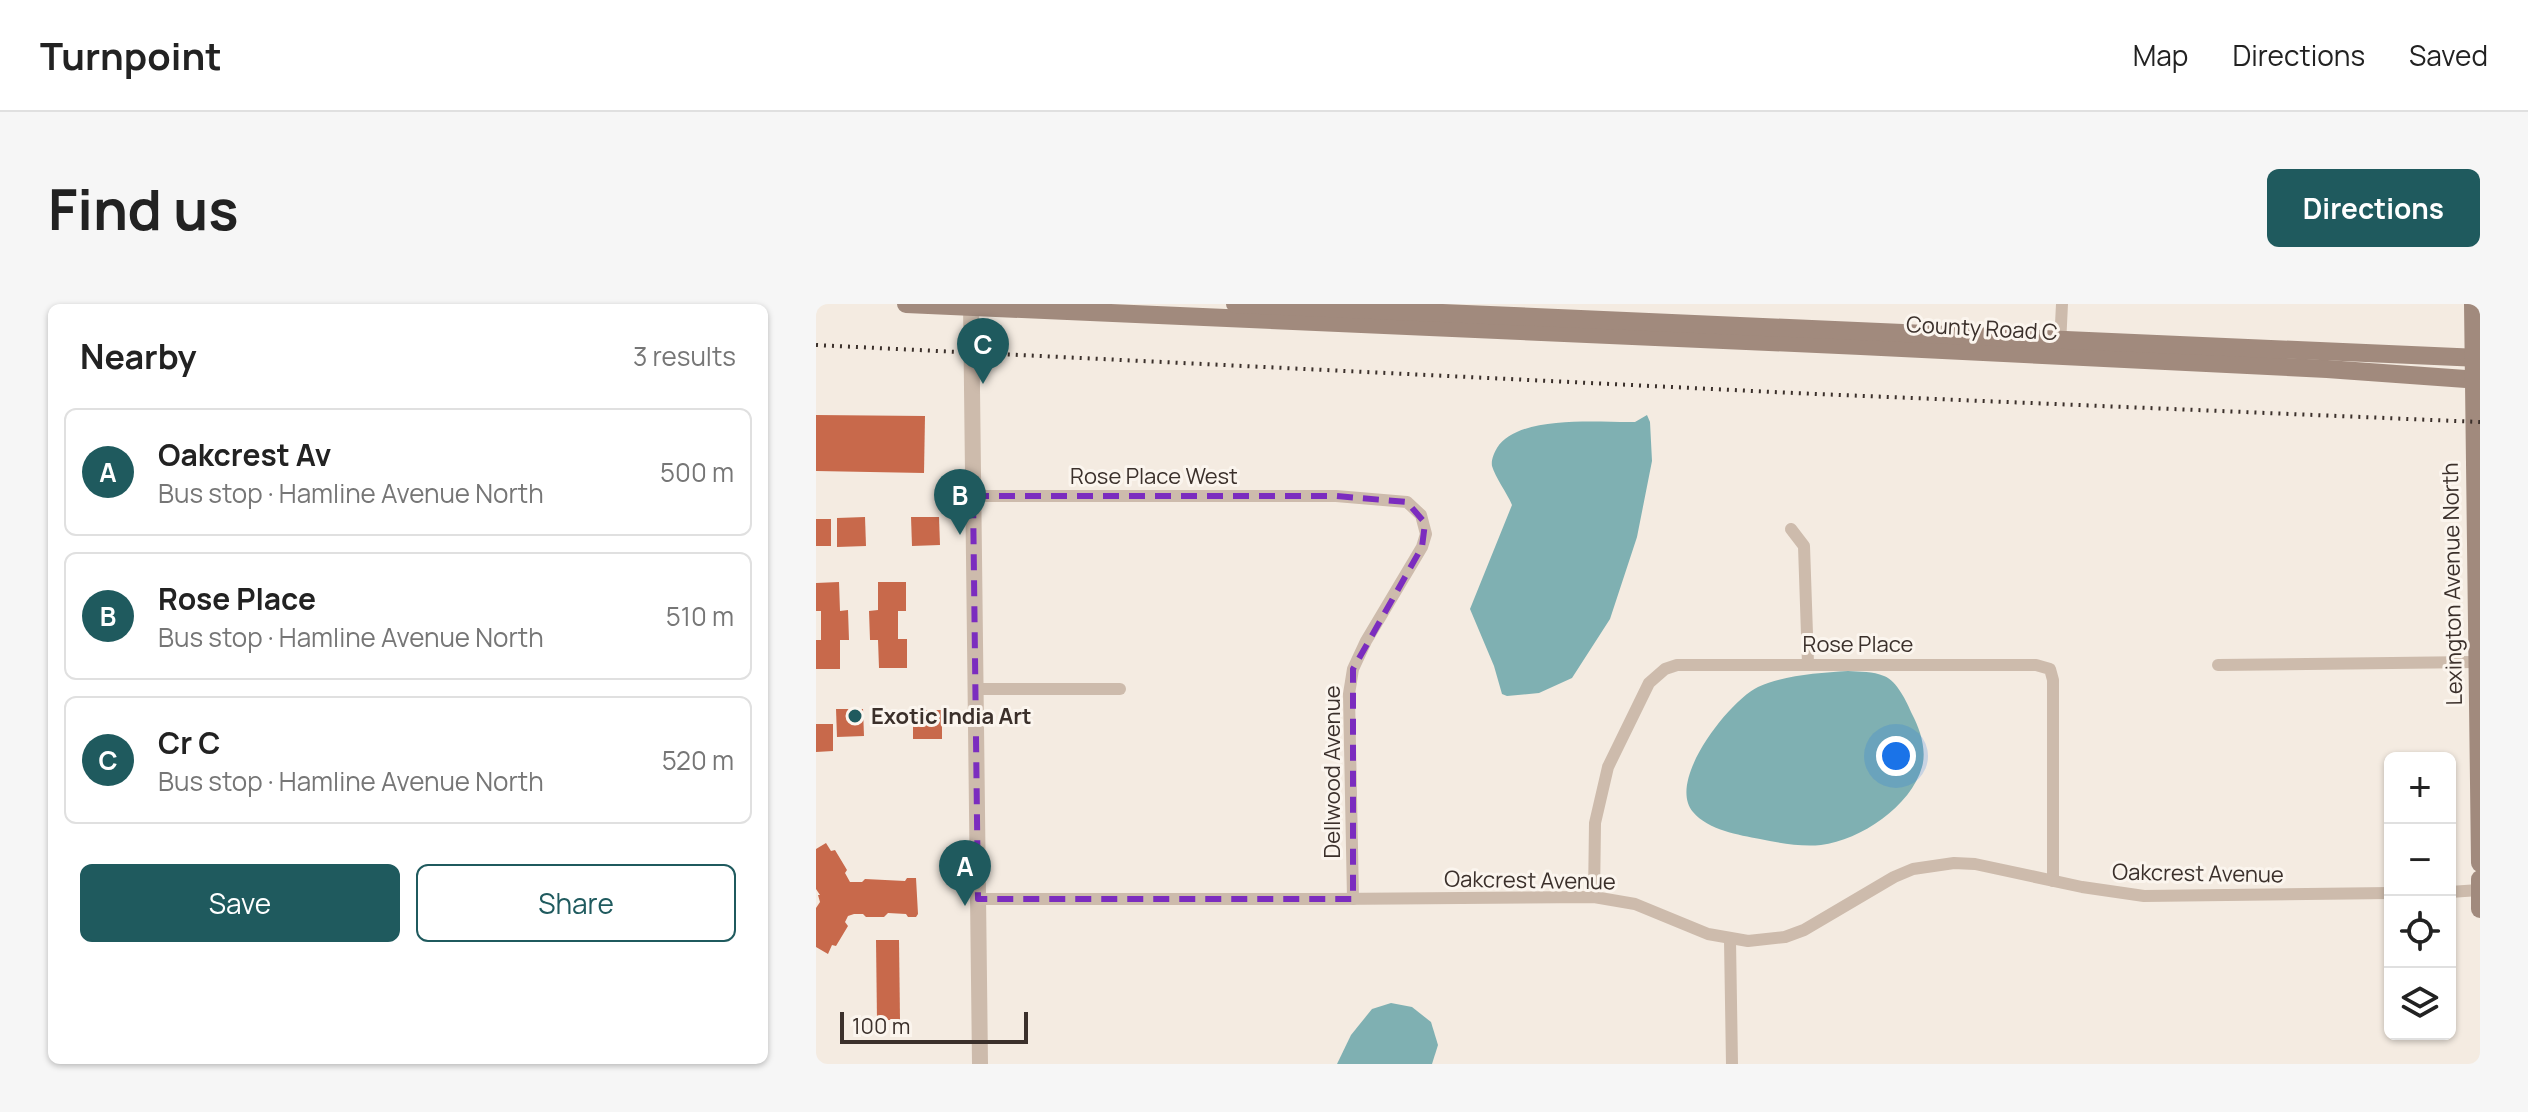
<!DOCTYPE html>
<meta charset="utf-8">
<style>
body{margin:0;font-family:Manrope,sans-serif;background:#f6f6f6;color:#222}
.controls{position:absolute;right:24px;bottom:24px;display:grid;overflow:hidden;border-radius:12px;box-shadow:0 2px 6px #0004}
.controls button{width:72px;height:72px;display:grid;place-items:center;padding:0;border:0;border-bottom:2px solid #e0e0e0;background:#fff;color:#222;font:40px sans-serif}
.scale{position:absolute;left:24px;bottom:20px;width:188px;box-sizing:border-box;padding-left:8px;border:4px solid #3b302b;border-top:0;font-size:22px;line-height:28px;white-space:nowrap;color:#3b302b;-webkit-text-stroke:6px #fbf5ee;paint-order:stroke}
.you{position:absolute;left:1080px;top:452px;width:28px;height:28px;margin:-20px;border:6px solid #fff;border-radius:50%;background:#1a73e8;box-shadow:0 0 0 12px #1a73e833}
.badge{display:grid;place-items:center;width:52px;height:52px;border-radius:50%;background:#1f5a5e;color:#fff;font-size:26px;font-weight:700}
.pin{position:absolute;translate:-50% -66px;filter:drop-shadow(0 2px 4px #0008)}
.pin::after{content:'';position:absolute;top:42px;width:28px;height:24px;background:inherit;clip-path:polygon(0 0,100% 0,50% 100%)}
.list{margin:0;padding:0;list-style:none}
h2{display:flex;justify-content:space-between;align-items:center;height:104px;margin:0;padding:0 32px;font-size:34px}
h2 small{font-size:26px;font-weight:400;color:#767676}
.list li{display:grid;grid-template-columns:52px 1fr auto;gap:24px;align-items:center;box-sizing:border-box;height:128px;margin:0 16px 16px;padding:0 16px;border:2px solid #e0e0e0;border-radius:12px}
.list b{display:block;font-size:30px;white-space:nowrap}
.list p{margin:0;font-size:26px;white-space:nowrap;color:#767676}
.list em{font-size:26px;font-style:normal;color:#767676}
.actions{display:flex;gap:16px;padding:24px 32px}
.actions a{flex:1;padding:18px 0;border:2px solid #1f5a5e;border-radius:12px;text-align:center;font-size:28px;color:#1f5a5e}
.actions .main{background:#1f5a5e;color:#fff}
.icon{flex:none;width:44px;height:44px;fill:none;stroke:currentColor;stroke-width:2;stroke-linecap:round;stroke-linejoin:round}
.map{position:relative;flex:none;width:1664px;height:760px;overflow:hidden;border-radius:12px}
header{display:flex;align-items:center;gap:48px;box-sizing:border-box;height:112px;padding:0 40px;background:#fff;border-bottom:2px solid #e0e0e0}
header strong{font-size:38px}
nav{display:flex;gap:44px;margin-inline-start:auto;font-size:28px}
.intro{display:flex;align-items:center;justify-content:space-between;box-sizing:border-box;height:192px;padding:0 48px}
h1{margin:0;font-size:56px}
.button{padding:20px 36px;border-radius:12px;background:#1f5a5e;color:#fff;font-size:28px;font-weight:700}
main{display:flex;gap:48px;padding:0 48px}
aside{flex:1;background:#fff;border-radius:12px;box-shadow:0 2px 6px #0004}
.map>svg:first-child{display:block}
.water{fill:#7fb0b2}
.building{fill:#c8694b}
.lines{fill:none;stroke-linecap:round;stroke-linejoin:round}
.minor{stroke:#cdbbac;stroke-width:12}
.tertiary{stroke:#cdbbac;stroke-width:16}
.secondary{stroke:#a18a7d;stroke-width:18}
.rail{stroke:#3b302b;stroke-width:4;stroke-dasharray:2 6;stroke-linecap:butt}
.marked{fill:none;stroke:#7b2cbf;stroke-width:6;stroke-dasharray:16 10;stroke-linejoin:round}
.poi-dot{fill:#1f5a5e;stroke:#fbf5ee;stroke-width:3}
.labels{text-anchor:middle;stroke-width:6;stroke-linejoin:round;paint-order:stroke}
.street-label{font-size:22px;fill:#3b302b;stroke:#fbf5ee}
.poi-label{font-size:22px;font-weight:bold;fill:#3b302b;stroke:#fbf5ee;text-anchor:start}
</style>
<header>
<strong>Turnpoint</strong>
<nav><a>Map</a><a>Directions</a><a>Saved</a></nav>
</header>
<div class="intro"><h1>Find us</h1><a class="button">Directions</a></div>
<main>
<aside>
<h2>Nearby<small>3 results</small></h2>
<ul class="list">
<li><span class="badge">A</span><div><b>Oakcrest Av</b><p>Bus stop · Hamline Avenue North</p></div><em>500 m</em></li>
<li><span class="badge">B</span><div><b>Rose Place</b><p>Bus stop · Hamline Avenue North</p></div><em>510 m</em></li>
<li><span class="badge">C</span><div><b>Cr C</b><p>Bus stop · Hamline Avenue North</p></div><em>520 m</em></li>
</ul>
<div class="actions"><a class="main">Save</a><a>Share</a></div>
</aside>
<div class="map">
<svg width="1664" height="760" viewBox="0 0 1664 760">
<rect width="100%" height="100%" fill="#f4ebe1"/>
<!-- water -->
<g class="water">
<path d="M831,111L834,118L836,157L821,233L794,315L756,374L723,389L691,392L686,390L678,362L654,305L696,201C691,189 679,173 676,162C675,156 678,149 681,144C702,110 784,119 819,118Z"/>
<path d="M1032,367C1044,368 1057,367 1068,372C1081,377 1091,398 1096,410C1104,425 1111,446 1106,463C1095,502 1045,536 1005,541C985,543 963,539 944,535C923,531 892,526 877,508C850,477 913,397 942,383C969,371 1002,369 1032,367Z"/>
<polygon points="575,699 596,703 615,718 622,741 616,760 521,760 535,731 556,705"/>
</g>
<!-- building -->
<g class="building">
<polygon points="0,111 109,112 108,169 0,167"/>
<polygon points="49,213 50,242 21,243 21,214"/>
<polygon points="95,213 123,213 124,241 96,242"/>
<rect x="0" y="215" width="15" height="27"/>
<polygon points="23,278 24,307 32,306 33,336 24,336 24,365 0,365 0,336 5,336 5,307 0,307 0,279"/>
<polygon points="62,278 90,278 90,307 82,307 82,335 91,335 91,364 63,364 62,336 54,336 53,307 62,306"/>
<polygon points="20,405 47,405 48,432 21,433"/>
<rect x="97" y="406" width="29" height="29"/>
<polygon points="0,420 17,420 17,447 0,448"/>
<polygon points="10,539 15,547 19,546 31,566 29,569 34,578 46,578 49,575 89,577 91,574 100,574 102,610 100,613 92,613 90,610 72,609 68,613 50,613 47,610 38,610 32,612 29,618 32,622 20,642 16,641 12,650 0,643 0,604 4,598 2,591 4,591 0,585 0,545"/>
<polygon points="60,636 83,636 84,716 61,716"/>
</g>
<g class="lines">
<!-- minor -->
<g class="minor">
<polyline points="1244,41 1246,0"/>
<polyline points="157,192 520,192 591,198 605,211 610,230 606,243 550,337 537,365 533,390 537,595"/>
<polyline points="975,225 988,242 992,360"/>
<polyline points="1402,361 1660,358"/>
<polyline points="159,385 304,385"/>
<polyline points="1634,588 1663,586"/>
<polyline points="778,593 779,519 792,463 833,379 849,365 861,361 1220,361 1234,365 1237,376 1237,577"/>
<polyline points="162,595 515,595 778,593 819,600 892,630 932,637 969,633 988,626 1078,573 1097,565 1138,559 1159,560 1266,583 1328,592 1574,589"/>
<polyline points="914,636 916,760"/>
</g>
<!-- tertiary -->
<polyline class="tertiary" points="155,0 164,760"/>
<!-- secondary -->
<g class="secondary">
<polyline points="90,0 1045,42 1511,65 1664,76"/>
<polyline points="419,0 1664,54"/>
<polyline points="1657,0 1664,559"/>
<polyline points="1664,575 1664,605"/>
</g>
<!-- rail -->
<polyline class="rail" points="0,41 978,89 1664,118"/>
</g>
<!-- marked area -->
<path class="marked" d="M157,192H520L591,198L609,219L606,243L537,365V595H162Z"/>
<!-- markers -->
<circle class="poi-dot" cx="39" cy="412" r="8"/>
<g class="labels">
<!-- street labels -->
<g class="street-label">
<text transform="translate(1166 24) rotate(3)" y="8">County Road C</text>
<text x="338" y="180">Rose Place West</text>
<text transform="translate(1636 280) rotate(-91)" y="8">Lexington Avenue North</text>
<text x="1042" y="348">Rose Place</text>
<text transform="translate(516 468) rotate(-90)" y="8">Dellwood Avenue</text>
<text transform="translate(1382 569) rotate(1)" y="8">Oakcrest Avenue</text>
<text transform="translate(714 576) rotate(1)" y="8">Oakcrest Avenue</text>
</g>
<!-- poi labels -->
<g class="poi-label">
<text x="55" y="420">Exotic India Art</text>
</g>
</g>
</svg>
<div class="controls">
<button>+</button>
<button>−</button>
<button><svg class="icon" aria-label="locate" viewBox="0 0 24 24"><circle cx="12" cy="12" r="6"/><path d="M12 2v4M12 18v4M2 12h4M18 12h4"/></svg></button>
<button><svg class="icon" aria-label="layers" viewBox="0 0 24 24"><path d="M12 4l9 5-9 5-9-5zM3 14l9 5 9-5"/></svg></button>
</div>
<div class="scale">100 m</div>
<div class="you"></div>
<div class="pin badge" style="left:149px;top:602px">A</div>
<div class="pin badge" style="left:144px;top:231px">B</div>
<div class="pin badge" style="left:167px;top:80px">C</div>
</div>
</main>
